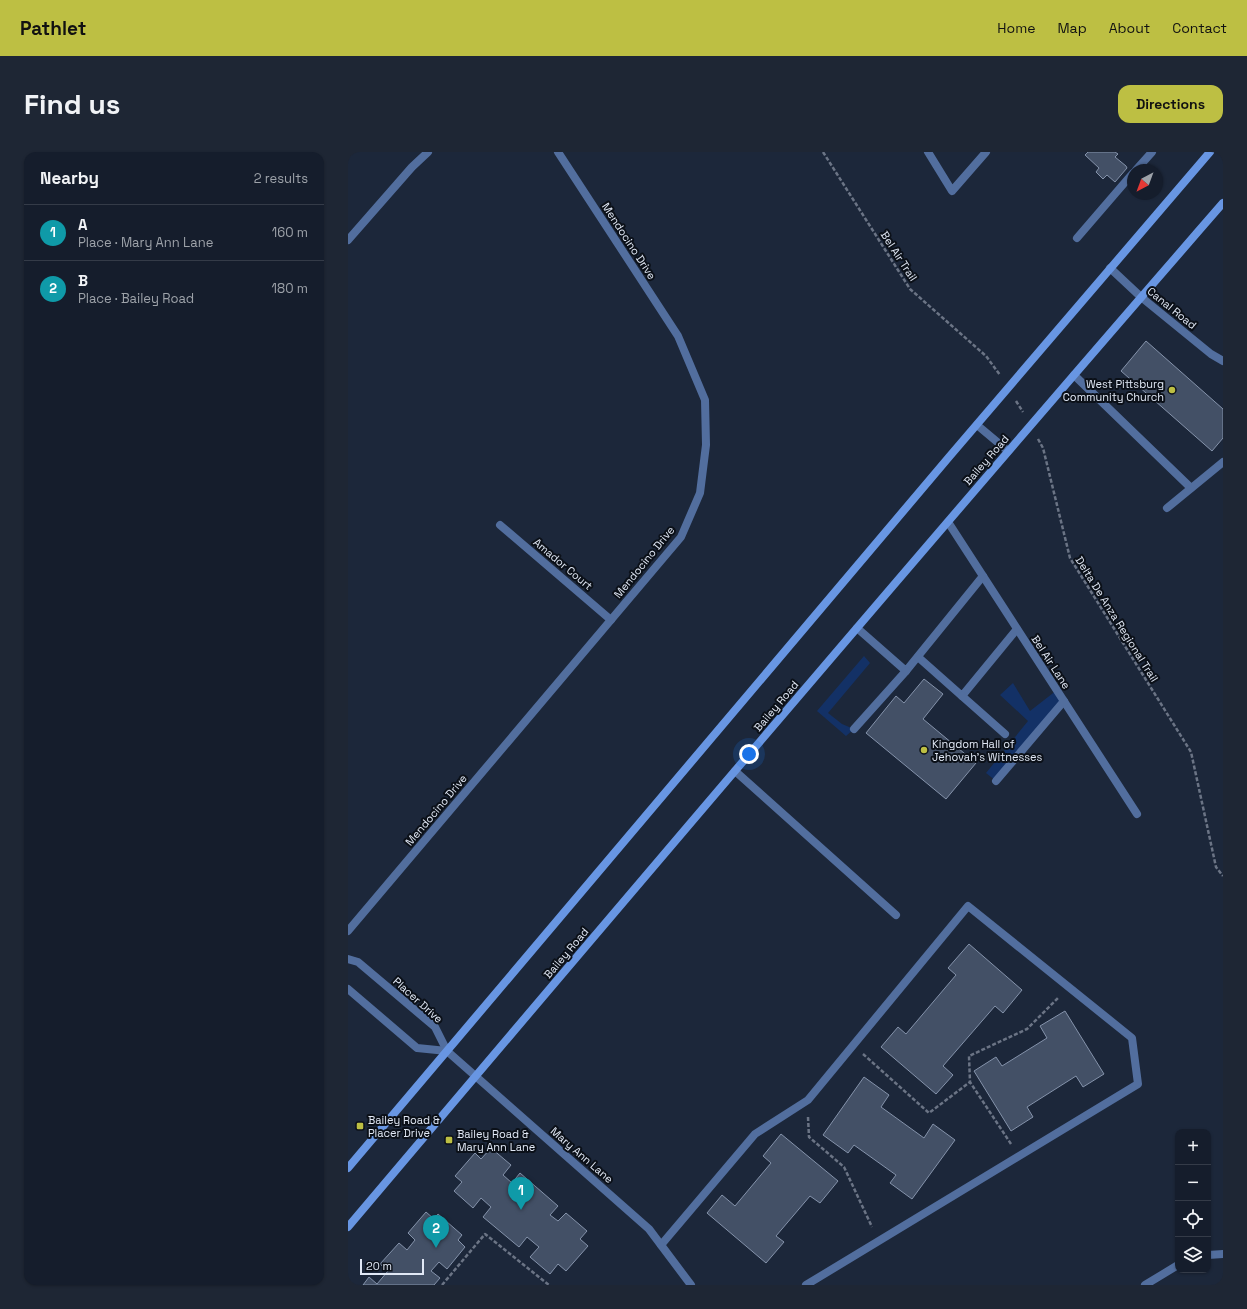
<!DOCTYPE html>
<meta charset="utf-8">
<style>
body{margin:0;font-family:"Space Grotesk",sans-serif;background:#1e2634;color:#f1f3f6}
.controls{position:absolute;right:12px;bottom:12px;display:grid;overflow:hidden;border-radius:8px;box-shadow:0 1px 3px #0004}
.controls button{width:36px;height:36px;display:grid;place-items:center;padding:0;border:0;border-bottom:1px solid #343b48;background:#151d2c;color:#f1f3f6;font:20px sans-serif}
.compass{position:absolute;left:779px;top:12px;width:36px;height:36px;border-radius:50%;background:#151d2c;box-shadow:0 1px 3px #0004;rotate:221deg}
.scale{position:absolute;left:12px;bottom:10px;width:64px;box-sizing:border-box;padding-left:4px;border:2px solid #e1e8f5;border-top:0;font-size:11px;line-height:14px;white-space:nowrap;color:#e1e8f5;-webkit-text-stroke:3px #0b1018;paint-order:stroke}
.you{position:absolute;left:401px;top:602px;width:14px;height:14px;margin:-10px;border:3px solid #fff;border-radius:50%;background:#1a73e8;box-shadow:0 0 0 6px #1a73e833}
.badge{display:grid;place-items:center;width:26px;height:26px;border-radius:50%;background:#bdbf43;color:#fff;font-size:13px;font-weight:700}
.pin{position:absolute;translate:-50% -33px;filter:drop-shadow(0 1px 2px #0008)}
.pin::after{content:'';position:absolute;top:21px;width:14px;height:12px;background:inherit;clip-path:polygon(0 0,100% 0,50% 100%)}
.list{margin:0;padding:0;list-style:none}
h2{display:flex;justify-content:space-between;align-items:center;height:52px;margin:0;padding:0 16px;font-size:17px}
h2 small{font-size:13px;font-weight:400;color:#9da2a9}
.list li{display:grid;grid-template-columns:26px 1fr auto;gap:12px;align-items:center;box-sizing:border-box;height:56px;padding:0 16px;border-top:1px solid #343b48}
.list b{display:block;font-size:15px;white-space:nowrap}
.list p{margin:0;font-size:13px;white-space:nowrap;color:#9da2a9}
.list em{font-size:13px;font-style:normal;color:#9da2a9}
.icon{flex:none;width:22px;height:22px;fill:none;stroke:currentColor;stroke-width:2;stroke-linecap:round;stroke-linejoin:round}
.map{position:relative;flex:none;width:875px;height:1133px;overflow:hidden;border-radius:12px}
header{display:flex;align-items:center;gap:24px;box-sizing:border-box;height:56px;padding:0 20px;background:#bdbf43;color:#111}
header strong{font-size:19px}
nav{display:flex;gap:22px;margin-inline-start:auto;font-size:14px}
.intro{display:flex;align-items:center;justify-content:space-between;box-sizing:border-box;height:96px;padding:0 24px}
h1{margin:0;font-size:28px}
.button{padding:10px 18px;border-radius:12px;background:#bdbf43;color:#111;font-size:14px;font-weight:700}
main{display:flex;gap:24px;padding:0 24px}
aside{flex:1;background:#151d2c;border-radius:12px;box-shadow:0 1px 3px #0004}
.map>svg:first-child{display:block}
.green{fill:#133166}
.building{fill:#435066;stroke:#8593ab}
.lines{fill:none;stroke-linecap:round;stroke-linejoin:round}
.path{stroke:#6b7485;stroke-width:2.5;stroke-dasharray:4 2;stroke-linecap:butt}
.service{stroke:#526e9e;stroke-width:8}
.minor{stroke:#526e9e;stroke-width:8}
.tertiary{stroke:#526e9e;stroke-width:8}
.secondary{stroke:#6896e3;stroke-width:8}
.poi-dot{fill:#bdbf43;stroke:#0b1018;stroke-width:1.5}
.labels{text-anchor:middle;stroke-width:4;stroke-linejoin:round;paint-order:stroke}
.street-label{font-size:11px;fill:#e1e8f5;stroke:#0b1018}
.poi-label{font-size:11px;fill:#e1e8f5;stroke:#0b1018;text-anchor:start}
</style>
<header>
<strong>Pathlet</strong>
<nav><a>Home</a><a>Map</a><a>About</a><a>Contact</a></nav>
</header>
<div class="intro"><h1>Find us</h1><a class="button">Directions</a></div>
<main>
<aside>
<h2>Nearby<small>2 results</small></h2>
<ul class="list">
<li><span class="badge" style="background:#0f9aa8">1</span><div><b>A</b><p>Place · Mary Ann Lane</p></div><em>160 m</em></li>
<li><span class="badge" style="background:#0f9aa8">2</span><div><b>B</b><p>Place · Bailey Road</p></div><em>180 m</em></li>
</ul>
</aside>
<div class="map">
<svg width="875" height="1133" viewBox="0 0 875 1133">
<rect width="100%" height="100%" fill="#1c273a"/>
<!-- green -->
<g class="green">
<polygon points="516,504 522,511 480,561 494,572 506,577 498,584 469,559"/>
<polygon points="665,531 682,559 709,538 716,549 648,629 638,621 680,569 652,543"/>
</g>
<!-- building -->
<g class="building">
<polygon points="740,0 767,0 770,2 767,5 778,14 779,16 767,30 759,23 755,27 748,20 751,16 737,3"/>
<polygon points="798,189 875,257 875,286 864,299 773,219"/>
<polygon points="576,527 595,542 575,567 628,611 598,647 518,581 548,544 556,551"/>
<polygon points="621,792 674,838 655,861 647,854 595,914 605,923 588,942 533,895 550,875 558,882 608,823 600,816"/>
<polygon points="717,859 756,922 735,935 728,924 679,955 685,965 663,979 626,919 648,905 654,914 699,886 692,874"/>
<polygon points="516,925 541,943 533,955 576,986 585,972 607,988 564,1047 542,1031 548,1023 506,993 500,1001 475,983"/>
<polygon points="433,982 490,1029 472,1051 462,1044 428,1084 436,1090 418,1111 359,1061 374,1043 387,1054 423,1011 415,1004"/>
<polygon points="143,996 163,1013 155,1023 164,1031 172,1021 210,1054 202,1063 210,1069 218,1061 239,1079 232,1087 240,1094 218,1119 210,1112 202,1122 182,1105 191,1095 179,1085 171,1095 135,1065 143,1055 133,1046 125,1056 106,1039 114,1030 107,1024 127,1001 133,1007"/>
<polygon points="78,1060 86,1067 90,1062 114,1083 110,1088 117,1095 99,1117 91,1110 83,1119 92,1126 86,1133 15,1133 21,1125 29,1132 40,1119 32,1112 51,1091 59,1098 67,1088 60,1081"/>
</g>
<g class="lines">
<!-- path -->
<g class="path">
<polyline points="475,0 562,137 638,204 652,223"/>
<polyline points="668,249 675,260"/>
<polyline points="690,287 695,296 722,406 843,600 868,715 875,724"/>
<polyline points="515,902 581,961 622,930"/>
<polyline points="460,965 461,985 496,1015 524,1075"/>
<polyline points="663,992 622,930 621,904 679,877 711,845"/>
<polyline points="94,1133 137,1082 201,1133"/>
</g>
<!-- service -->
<g class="service">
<polyline points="580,0 604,39 638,0"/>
<polyline points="788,18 804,0"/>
<polyline points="729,86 785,21"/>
<polyline points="726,223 843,336"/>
<polyline points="629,273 660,299"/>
<polyline points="819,356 875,310"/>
<polyline points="509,476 558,519 635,424"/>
<polyline points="570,505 614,544 669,477"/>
<polyline points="614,544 657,582"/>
<polyline points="506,577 558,519"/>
<polyline points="387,619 548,763"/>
<polyline points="648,629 716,549"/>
<polyline points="313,1093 407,982 460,948 620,754 784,886 790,932 458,1133"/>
</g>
<!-- minor -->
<g class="minor">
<polyline points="0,88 64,15 80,0"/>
<polyline points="600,370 789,662"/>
<polyline points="152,373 263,468"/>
<polyline points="0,779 333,385 352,341 358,293 357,248 330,184 210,0"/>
<polyline points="0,807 10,810 87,875 99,899 301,1077 343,1133"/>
<polyline points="0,837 69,896 99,899"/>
<polyline points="860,1103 875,1102"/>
<polyline points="797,1133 830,1113"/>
</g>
<!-- tertiary -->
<polyline class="tertiary" points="762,116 793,145 863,202 875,209"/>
<!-- secondary -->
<g class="secondary">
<polyline points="0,1016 601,305 862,0"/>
<path d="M0,1075C290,732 580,390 875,51"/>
</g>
</g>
<!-- markers -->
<g class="poi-dot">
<circle cx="824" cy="238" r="4"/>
<circle cx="576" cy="598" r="4"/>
<rect x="8" y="970" width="8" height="8" rx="2"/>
<rect x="97" y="984" width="8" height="8" rx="2"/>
</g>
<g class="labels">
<!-- street labels -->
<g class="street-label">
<text transform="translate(281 89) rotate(57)" y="4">Mendocino Drive</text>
<text transform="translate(551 104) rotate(57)" y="4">Bel Air Trail</text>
<text transform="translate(824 156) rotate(39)" y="4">Canal Road</text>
<text transform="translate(638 308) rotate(-49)" y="4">Bailey Road</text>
<text transform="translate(296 410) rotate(-51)" y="4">Mendocino Drive</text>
<text transform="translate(215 412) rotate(40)" y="4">Amador Court</text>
<text transform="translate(769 467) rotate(58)" y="4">Delta De Anza Regional Trail</text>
<text transform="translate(703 510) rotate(57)" y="4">Bel Air Lane</text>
<text transform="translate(428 554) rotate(-50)" y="4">Bailey Road</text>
<text transform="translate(88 658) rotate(-50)" y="4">Mendocino Drive</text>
<text transform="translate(218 801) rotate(-50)" y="4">Bailey Road</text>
<text transform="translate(70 848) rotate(42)" y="4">Placer Drive</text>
<text transform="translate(234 1003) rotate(41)" y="4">Mary Ann Lane</text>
</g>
<!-- poi labels -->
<g class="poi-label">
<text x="816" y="236" text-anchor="end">West Pittsburg<tspan x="816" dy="13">Community Church</tspan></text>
<text x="584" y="596">Kingdom Hall of<tspan x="584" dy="13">Jehovah's Witnesses</tspan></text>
<text x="20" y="972">Bailey Road &amp;<tspan x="20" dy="13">Placer Drive</tspan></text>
<text x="109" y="986">Bailey Road &amp;<tspan x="109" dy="13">Mary Ann Lane</tspan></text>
</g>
</g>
</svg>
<div class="controls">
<button>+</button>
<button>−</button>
<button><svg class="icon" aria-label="locate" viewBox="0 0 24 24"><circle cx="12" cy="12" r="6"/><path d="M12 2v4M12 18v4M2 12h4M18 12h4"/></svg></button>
<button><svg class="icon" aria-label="layers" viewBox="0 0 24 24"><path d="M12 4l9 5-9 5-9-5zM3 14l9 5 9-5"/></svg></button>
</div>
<svg class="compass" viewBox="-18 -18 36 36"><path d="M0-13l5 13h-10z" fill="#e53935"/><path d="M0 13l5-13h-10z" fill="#9da2a9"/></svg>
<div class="scale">20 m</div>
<div class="you"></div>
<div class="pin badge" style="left:173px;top:1058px;background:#0f9aa8">1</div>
<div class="pin badge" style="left:88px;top:1096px;background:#0f9aa8">2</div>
</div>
</main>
